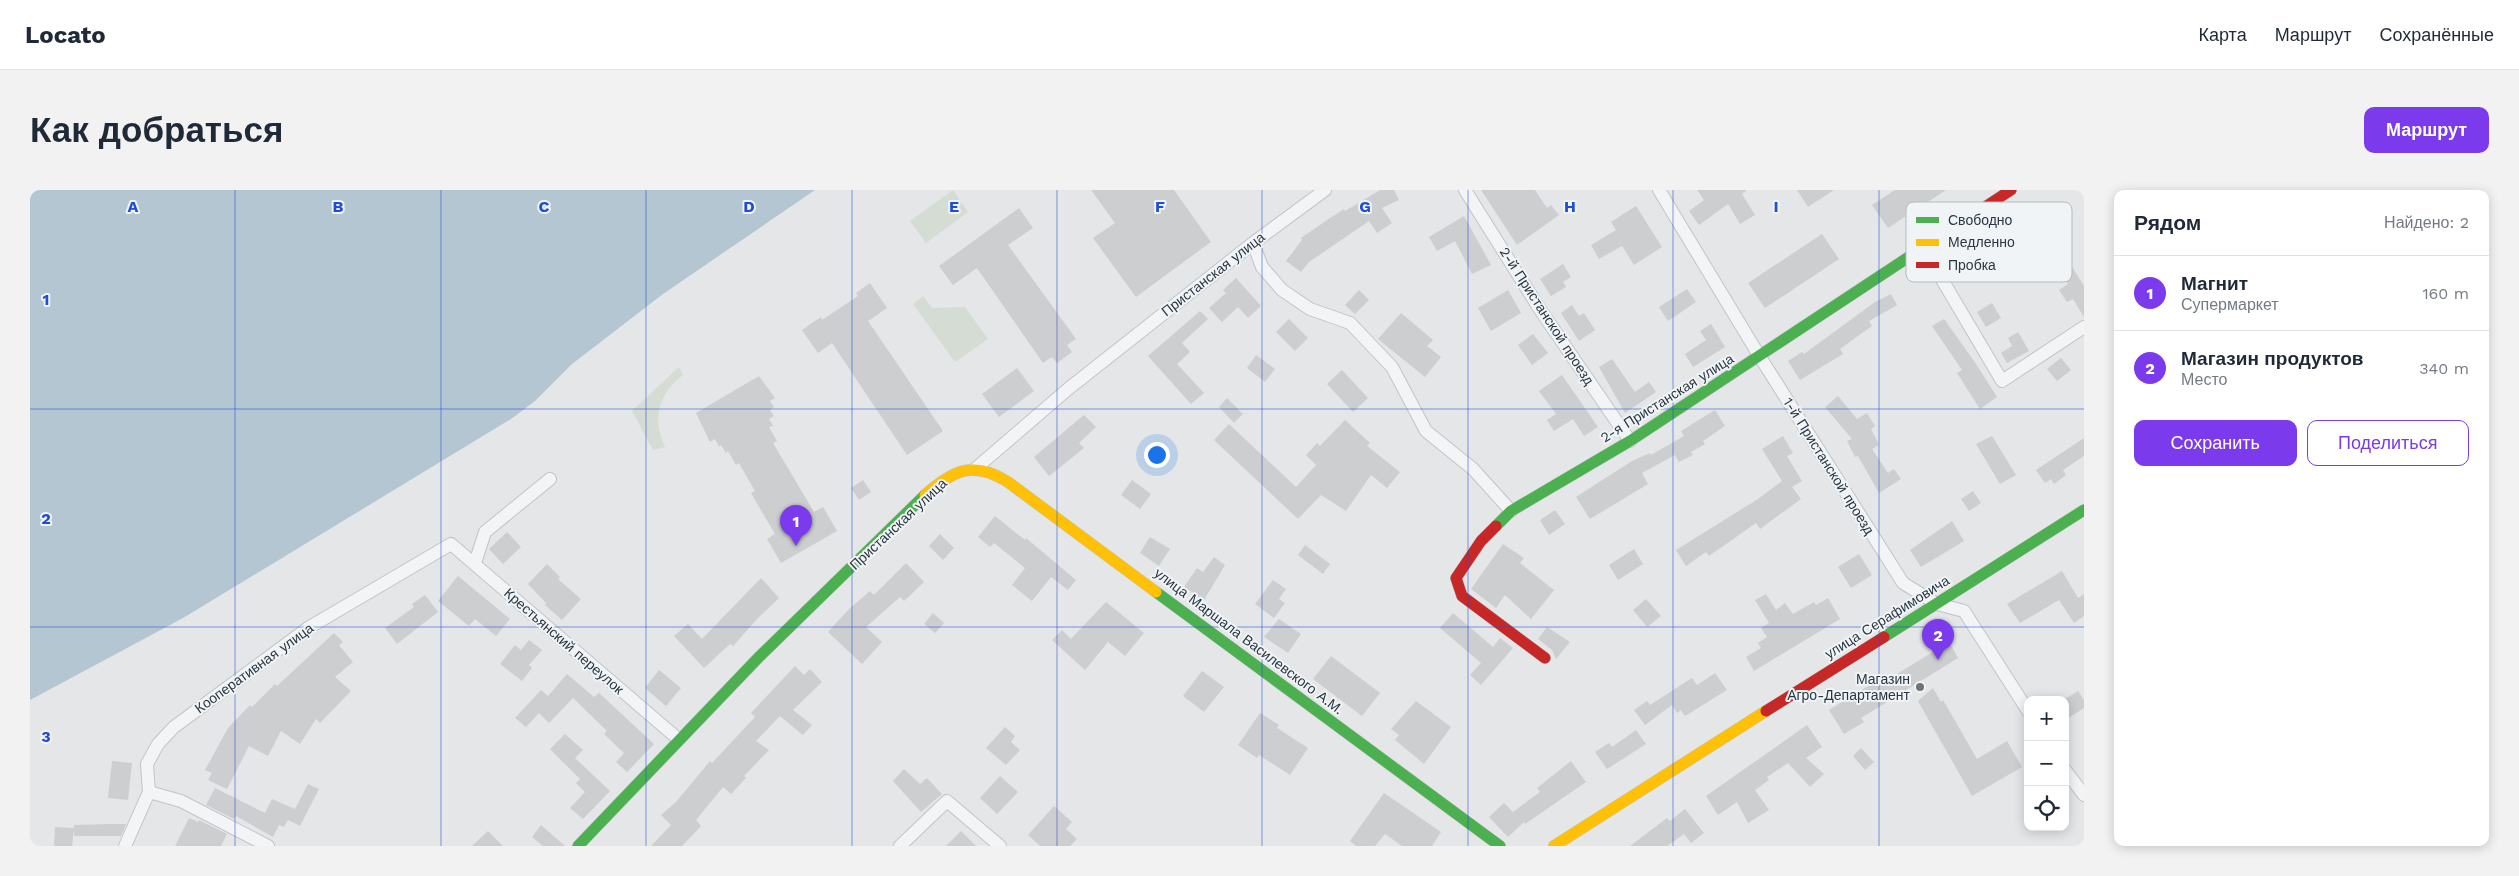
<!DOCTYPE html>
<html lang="ru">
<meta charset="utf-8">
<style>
body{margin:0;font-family:"Work Sans",sans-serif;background:#f2f2f3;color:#1f2937}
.controls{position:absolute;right:15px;bottom:15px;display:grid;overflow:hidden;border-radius:10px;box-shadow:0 2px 12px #0003}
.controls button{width:45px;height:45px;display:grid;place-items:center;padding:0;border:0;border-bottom:1px solid #e0e1e3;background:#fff;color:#1f2937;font:25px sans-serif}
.you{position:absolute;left:1126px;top:264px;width:18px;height:18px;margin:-12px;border:4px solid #fff;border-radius:50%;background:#1a73e8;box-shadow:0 0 0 8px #1a73e833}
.badge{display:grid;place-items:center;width:32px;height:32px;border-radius:50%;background:#7c3aed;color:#fff;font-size:16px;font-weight:700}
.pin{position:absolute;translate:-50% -41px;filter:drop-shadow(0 1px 2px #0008)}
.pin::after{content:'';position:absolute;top:26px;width:18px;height:15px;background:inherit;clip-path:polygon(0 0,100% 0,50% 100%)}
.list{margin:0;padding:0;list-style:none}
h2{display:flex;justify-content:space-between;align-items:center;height:65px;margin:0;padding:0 20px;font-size:21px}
h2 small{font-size:16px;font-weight:400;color:#747a83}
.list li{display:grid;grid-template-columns:32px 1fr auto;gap:15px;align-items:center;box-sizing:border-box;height:75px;padding:0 20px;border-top:1px solid #e0e1e3}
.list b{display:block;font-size:19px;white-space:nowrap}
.list p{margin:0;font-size:16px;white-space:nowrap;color:#747a83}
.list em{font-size:16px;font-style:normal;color:#747a83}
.actions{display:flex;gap:10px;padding:15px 20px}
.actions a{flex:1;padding:11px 0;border:1px solid #7c3aed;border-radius:10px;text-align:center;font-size:18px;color:#7c3aed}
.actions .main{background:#7c3aed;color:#fff}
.icon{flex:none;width:28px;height:28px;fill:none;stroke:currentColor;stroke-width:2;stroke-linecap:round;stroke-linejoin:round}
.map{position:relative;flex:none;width:2054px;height:656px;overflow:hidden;border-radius:10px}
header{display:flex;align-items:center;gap:30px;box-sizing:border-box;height:70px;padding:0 25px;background:#fff;border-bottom:1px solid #e0e1e3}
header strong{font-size:24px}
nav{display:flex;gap:28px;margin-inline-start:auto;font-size:18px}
.intro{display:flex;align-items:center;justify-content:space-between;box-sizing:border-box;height:120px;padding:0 30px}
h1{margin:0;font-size:35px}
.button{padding:12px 22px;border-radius:10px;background:#7c3aed;color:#fff;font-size:18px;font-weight:700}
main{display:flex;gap:30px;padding:0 30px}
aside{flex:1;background:#fff;border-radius:10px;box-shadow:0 2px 12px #0003}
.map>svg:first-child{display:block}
.green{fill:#d5dcd4}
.water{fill:#b3c6d2}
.building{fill:#ccced0}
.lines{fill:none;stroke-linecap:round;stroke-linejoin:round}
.street-casing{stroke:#c2c4c6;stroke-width:14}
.fast-casing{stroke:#c2c4c6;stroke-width:12}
.slow-casing{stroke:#c2c4c6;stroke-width:12}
.jam-casing{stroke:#c2c4c6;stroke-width:12}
.street{stroke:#f2f4f5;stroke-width:12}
.fast{stroke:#4caf50;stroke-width:11}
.slow{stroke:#ffc107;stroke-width:11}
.jam{stroke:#c62828;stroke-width:11}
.grid{fill:none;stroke:#1d4ed8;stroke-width:1;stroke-opacity:0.55}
.poi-dot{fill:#6b747b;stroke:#f1f4f7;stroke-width:2}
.labels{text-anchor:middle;stroke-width:4;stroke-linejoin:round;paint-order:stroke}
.street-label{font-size:14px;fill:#2a3641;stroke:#f1f4f7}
.poi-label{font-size:14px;fill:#2a3641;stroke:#f1f4f7;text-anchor:end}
.key{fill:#f1f4f7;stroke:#b5bbc0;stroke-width:1}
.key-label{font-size:14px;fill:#2a3641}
.grid-label{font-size:16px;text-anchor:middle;font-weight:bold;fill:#1d4ed8;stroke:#f1f4f7;stroke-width:4;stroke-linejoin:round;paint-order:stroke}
</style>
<header>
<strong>Locato</strong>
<nav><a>Карта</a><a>Маршрут</a><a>Сохранённые</a></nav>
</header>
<div class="intro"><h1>Как добраться</h1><a class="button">Маршрут</a></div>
<main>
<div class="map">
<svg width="2054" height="656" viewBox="0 0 2054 656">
<rect width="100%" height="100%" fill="#e4e6e8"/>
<!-- green -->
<g class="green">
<polygon points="923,0 938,22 896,53 880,31"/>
<polygon points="893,106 902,118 935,117 958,149 925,172 883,114"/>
<path d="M649,177L653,185C628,203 622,230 635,257L623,260L602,221Z"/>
</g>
<!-- water -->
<polygon class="water" points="0,0 785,0 633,104 542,174 505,211 481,229 153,428 0,510"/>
<!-- building -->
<g class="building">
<polygon points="1061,0 1144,0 1181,52 1106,107 1063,48 1085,33"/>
<polygon points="1350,0 1364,0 1369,10 1352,18 1362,33 1347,43 1339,31 1279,72 1271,82 1256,71 1272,50 1271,48 1300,28 1314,19 1315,21"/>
<polygon points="1451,0 1505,0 1517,18 1521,15 1529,25 1487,55"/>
<polygon points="1667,0 1717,0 1712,4 1725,25 1710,34 1698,14 1669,35 1659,21 1674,10"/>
<polygon points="1767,0 1804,0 1778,17"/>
<polygon points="1865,0 1916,0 1858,38 1842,15"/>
<polygon points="1606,16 1632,57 1604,75 1592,56 1569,69 1561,55 1586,40 1581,32"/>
<polygon points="989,18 1003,38 978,55 1046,149 1037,155 1042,162 1027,173 1022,167 1013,173 947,78 923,95 909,76"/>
<polygon points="1434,26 1461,75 1442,84 1425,51 1407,61 1399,47"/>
<polygon points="1792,44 1809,69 1735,118 1718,93"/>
<polygon points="2035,66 2054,96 2054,127 2043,109 2037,112 2029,100 2038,94 2024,72"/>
<polygon points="1533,74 1541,87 1533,92 1536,97 1521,106 1510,89"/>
<polygon points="1206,88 1231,116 1218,128 1208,117 1192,132 1179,118 1196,103 1193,100"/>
<polygon points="840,93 857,118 838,131 913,241 877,265 802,153 788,163 772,140 791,127 792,130 828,106 826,103"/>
<polygon points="1657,99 1666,112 1638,131 1629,117"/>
<polygon points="1329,100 1339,110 1325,124 1315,115"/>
<polygon points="1478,100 1491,123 1461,141 1448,118"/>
<polygon points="1861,104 1867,115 1839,131 1842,136 1810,159 1813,164 1770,190 1758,171 1772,162 1774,164 1845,112"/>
<polygon points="1962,113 1971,128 1956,137 1947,122"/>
<polygon points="1542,115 1549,126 1554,123 1565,140 1549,151 1531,123"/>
<polygon points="1170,121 1178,129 1152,153 1160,162 1147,174 1174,203 1161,214 1118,166"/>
<polygon points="1371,123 1403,150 1397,156 1411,167 1395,187 1348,149"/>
<polygon points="1259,129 1278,148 1265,161 1246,142"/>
<polygon points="1914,129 1944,171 1967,207 1950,219 1927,183 1932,180 1902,136"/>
<polygon points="1681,134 1695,157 1663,177 1655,164 1676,150 1670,141"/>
<polygon points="1988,142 1999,161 1977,173 1971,163 1982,156 1978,148"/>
<polygon points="1503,144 1518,163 1502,175 1488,155"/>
<polygon points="1226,165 1245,179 1235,192 1217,178"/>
<polygon points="2031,168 2041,180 2027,191 2017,179"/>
<polygon points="1582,169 1605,202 1619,192 1626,202 1595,223 1569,177"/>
<polygon points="987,178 1004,201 969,227 952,204"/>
<polygon points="1312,180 1338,208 1323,222 1297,194"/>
<polygon points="1532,185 1568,237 1554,246 1543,229 1524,241 1517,230 1526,224 1509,201"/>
<polygon points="729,186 745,208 740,211 744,217 740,220 744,226 739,229 743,236 739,237 747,251 743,253 784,322 793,317 807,341 751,373 737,349 745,344 721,303 725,301 709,273 706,275 698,261 696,263 691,255 689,257 685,249 680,252 666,223"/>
<polygon points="1808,206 1827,229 1837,223 1845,236 1841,239 1849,255 1842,259 1858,283 1864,279 1871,289 1849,303 1828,266 1825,267 1817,251 1822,249 1795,217"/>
<polygon points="1197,208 1213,224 1204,233 1189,217"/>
<polygon points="1685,220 1695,236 1673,251 1675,254 1661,262 1663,265 1649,272 1645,265 1612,283 1618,294 1560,329 1546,307 1602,271 1620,263 1621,265 1654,246 1651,241"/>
<polygon points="1054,225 1066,237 1049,253 1054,258 1019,286 1004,267"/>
<polygon points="1315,230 1340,253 1337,256 1370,282 1357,298 1341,285 1316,321 1291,305 1268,329 1184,250 1199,234 1266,297 1286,275 1276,265 1287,253 1290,256"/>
<polygon points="1753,246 1763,263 1757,266 1772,291 1762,297 1771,309 1730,339 1726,333 1679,366 1676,362 1656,376 1646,360 1728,309 1752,291 1732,259"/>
<polygon points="1962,246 1986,285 1970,294 1946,254"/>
<polygon points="2054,248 2054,266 2033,280 2036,285 2024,294 2021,289 2015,293 2006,280"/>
<polygon points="833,290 841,302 829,310 821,298"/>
<polygon points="1102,290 1121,304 1110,319 1091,305"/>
<polygon points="1943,301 1951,313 1939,321 1931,309"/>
<polygon points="1525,320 1535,334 1519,345 1510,330"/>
<polygon points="965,326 995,350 996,348 1046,390 1038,400 1021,387 1002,411 982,395 995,378 964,353 960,357 948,347"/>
<polygon points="1922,331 1934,351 1891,377 1880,360"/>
<polygon points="477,342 491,357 473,374 459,359"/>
<polygon points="910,344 924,358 913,370 899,356"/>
<polygon points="1120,347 1140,359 1129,376 1110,363"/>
<polygon points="1473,354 1494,368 1490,373 1524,400 1501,429 1475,405 1466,418 1441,399"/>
<polygon points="1275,355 1300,374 1293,384 1268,365"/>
<polygon points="1604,359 1613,374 1588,390 1579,375"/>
<polygon points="1829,364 1842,385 1821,398 1808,377"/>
<polygon points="1184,367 1195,375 1174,410 1154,397 1167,378 1173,382"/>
<polygon points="876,373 894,392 874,411 870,407 836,437 852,452 832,474 798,442 818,420 840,401 844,405"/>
<polygon points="517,374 530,387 528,389 551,409 532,430 515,415 516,413 498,394"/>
<polygon points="2032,381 2048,408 2054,404 2054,426 2044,433 2029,410 1990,433 1977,414"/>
<polygon points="428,386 480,429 466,446 445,429 439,436 408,411"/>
<polygon points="731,388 749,408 728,428 703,456 700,454 674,478 644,446 658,434 672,449"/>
<polygon points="1243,390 1256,399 1249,409 1255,413 1244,428 1225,414"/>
<polygon points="1736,404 1746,420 1755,413 1763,424 1784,412 1786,415 1798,408 1810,429 1724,481 1716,467 1731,458 1728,453 1737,447 1731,438 1739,433 1725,410"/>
<polygon points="395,405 408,422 367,454 355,438 384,417 382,414"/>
<polygon points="1616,409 1631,426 1617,437 1603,420"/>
<polygon points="1076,412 1114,443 1095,466 1078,452 1055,480 1022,450 1032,440 1041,449"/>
<polygon points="903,423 914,433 905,443 894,434"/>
<polygon points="1423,423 1463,457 1470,448 1483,458 1451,495 1440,485 1451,473 1410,438"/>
<polygon points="1249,429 1271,444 1258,463 1234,447"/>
<polygon points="1517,437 1540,452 1526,469 1522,460 1508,449"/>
<polygon points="304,443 313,452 309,455 323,472 305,487 321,501 290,533 286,529 270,554 251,541 238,566 219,556 197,599 178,590 182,583 175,580 198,538 220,515 222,517 245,494 247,496"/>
<polygon points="499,450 512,460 499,475 502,478 492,491 470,474 485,455 491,460"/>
<polygon points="1919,452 1928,468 1831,528 1834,532 1814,544 1799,520 1856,485 1859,489"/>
<polygon points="1301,466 1350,503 1332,526 1283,489"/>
<polygon points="765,476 774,485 780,479 792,492 763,520 782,535 773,545 750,526 726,551 739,560 714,586 716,588 701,604 693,597 666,630 671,636 652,656 621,656 641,635 631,625 646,612 680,571 682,573 725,527 721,523"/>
<polygon points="629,480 651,498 636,516 615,498"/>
<polygon points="1172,481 1194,497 1174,522 1153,506"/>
<polygon points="1685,483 1697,500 1655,526 1651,520 1647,523 1642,515 1615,535 1604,520 1617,511 1620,515 1662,488 1667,495"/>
<polygon points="537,484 564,507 569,503 624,554 597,582 586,572 594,563 574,544 577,541 543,508 519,533 509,523 496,537 485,528 511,500 518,506"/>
<polygon points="1903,498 1911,512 1913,510 1947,569 1977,551 1992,577 1942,606 1888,511"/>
<polygon points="2048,501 2054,510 2054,518 2035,530 2035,509"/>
<polygon points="1386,511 1421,537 1394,574 1365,550 1369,545 1361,539"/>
<polygon points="1230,523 1249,535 1247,538 1278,558 1260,585 1229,565 1227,568 1208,555"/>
<polygon points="1777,535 1792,557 1776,568 1794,584 1780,597 1758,573 1737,587 1739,590 1725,600 1739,620 1718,633 1707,612 1688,625 1676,606"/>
<polygon points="975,537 985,546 981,552 990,560 976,575 956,558"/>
<polygon points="1606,540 1616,554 1577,579 1565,562 1579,553 1582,557"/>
<polygon points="535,544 553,560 545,568 580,601 553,629 540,618 555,602 546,593 550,589 520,559"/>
<polygon points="1831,558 1844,572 1835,580 1823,566"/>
<polygon points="82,571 102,573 98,610 78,608"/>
<polygon points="1541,571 1556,592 1495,634 1494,632 1478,647 1459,627 1474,613 1483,622 1510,602 1507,598"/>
<polygon points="874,579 890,594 897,588 912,604 891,622 863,591"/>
<polygon points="970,586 988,602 967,624 950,608"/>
<polygon points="278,594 289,599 270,636 258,630 254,637 249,635 243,647 206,626 204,629 176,615 185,598 235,623 242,609 265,619"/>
<polygon points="1354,603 1411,642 1402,656 1372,656 1355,644 1345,656 1326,656 1320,651"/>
<polygon points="1024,616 1042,632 1036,639 1047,649 1040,656 1010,656 998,645"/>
<polygon points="1655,619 1674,643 1661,653 1654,644 1637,656 1600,656 1637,628 1640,631"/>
<polygon points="159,628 168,632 169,630 197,644 191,656 145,656"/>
<polygon points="81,634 96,634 91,646 44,646 44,635"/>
<polygon points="511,635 535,656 513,656 502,647"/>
<polygon points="25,637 44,638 42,656 24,656"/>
<polygon points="458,641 473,656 442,656"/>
<polygon points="931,641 946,656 916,656"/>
</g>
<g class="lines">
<!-- street casing -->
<g class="street-casing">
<g id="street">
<polyline points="1435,0 1509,118 1600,251"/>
<polyline points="1629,0 1730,167 1873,393 1907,414 1934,421 1998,521"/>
<polyline points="1223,53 1232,77 1252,100 1280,119 1320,133 1362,177 1396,241 1443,279 1481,321"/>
<polyline points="1894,59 1972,191 2054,137"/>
<polyline points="945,279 1038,199 1223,53 1295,0"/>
<polyline points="445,373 455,342 520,289"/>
<polyline points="2035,580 2054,605"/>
<polyline points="119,602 151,611 238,656"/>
<polyline points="95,656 119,602 117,574 128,554 144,537 278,438 421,354 647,548"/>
<polyline points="870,656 917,611 970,656"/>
</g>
</g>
<!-- fast casing -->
<g class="fast-casing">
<g id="fast">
<polyline points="1466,336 1481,321 1600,251 1906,49"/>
<polyline points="1126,402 1470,656"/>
<polyline points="1854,447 2054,320"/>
<polyline points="548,656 729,467 895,305"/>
</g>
</g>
<!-- slow casing -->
<g class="slow-casing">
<g id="slow">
<path d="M895,305C923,280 944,270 978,292L1126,402"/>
<polyline points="1524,656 1736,521"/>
</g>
</g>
<!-- jam casing -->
<g class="jam-casing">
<g id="jam">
<polyline points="1906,49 1981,0"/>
<polyline points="1466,336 1451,351 1426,388 1432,406 1515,468"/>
<polyline points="1736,521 1854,447"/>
</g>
</g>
<!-- street -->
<use href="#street" class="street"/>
<!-- fast -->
<use href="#fast" class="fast"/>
<!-- slow -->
<use href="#slow" class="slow"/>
<!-- jam -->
<use href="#jam" class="jam"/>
</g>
<!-- grid -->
<path class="grid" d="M205,0V656M411,0V656M616,0V656M822,0V656M1027,0V656M1232,0V656M1438,0V656M1643,0V656M1849,0V656M0,219H2054M0,437H2054"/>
<!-- markers -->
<circle class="poi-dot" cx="1890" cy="497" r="5"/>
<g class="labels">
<!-- street labels -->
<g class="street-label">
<text transform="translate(1183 84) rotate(-38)" y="5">Пристанская улица</text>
<text transform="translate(1517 126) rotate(57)" y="5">2-й Пристанской проезд</text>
<text transform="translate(1637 208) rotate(-32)" y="5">2-я Пристанская улица</text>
<text transform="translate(1799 276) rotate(58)" y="5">1-й Пристанской проезд</text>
<text transform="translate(868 334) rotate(-43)" y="5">Пристанская улица</text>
<text transform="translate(1857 427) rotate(-32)" y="5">улица Серафимовича</text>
<text transform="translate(534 451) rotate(41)" y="5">Крестьянский переулок</text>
<text transform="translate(1219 451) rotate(37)" y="5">улица Маршала Василевского А.М.</text>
<text transform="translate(224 478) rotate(-36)" y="5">Кооперативная улица</text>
</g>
<!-- poi labels -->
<g class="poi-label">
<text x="1880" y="494">Магазин<tspan x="1880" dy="16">Агро-Департамент</tspan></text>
</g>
</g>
<!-- legend -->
<rect x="1876" y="12" width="166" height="80" rx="8" class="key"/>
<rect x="1886" y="27" width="23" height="6" fill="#4caf50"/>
<rect x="1886" y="49" width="23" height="7" fill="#ffc107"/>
<rect x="1886" y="72" width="23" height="6" fill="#c62828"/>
<g class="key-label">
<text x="1918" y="35">Свободно</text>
<text x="1918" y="57">Медленно</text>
<text x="1918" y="80">Пробка</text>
</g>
<g class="grid-label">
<text x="103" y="22">A</text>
<text x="308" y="22">B</text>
<text x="514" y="22">C</text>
<text x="719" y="22">D</text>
<text x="924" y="22">E</text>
<text x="1130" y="22">F</text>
<text x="1335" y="22">G</text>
<text x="1540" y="22">H</text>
<text x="1746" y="22">I</text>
<text x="16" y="115">1</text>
<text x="16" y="334">2</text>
<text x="16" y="552">3</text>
</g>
</svg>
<div class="controls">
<button>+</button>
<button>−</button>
<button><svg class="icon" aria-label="locate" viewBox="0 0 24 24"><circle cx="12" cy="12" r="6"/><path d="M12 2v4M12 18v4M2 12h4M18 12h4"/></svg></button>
</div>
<div class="you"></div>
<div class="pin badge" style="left:766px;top:356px">1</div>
<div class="pin badge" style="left:1908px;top:470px">2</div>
</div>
<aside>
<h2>Рядом<small>Найдено: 2</small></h2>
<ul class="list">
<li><span class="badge">1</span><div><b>Магнит</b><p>Супермаркет</p></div><em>160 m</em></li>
<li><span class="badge">2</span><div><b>Магазин продуктов</b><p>Место</p></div><em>340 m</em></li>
</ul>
<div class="actions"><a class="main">Сохранить</a><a>Поделиться</a></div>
</aside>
</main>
